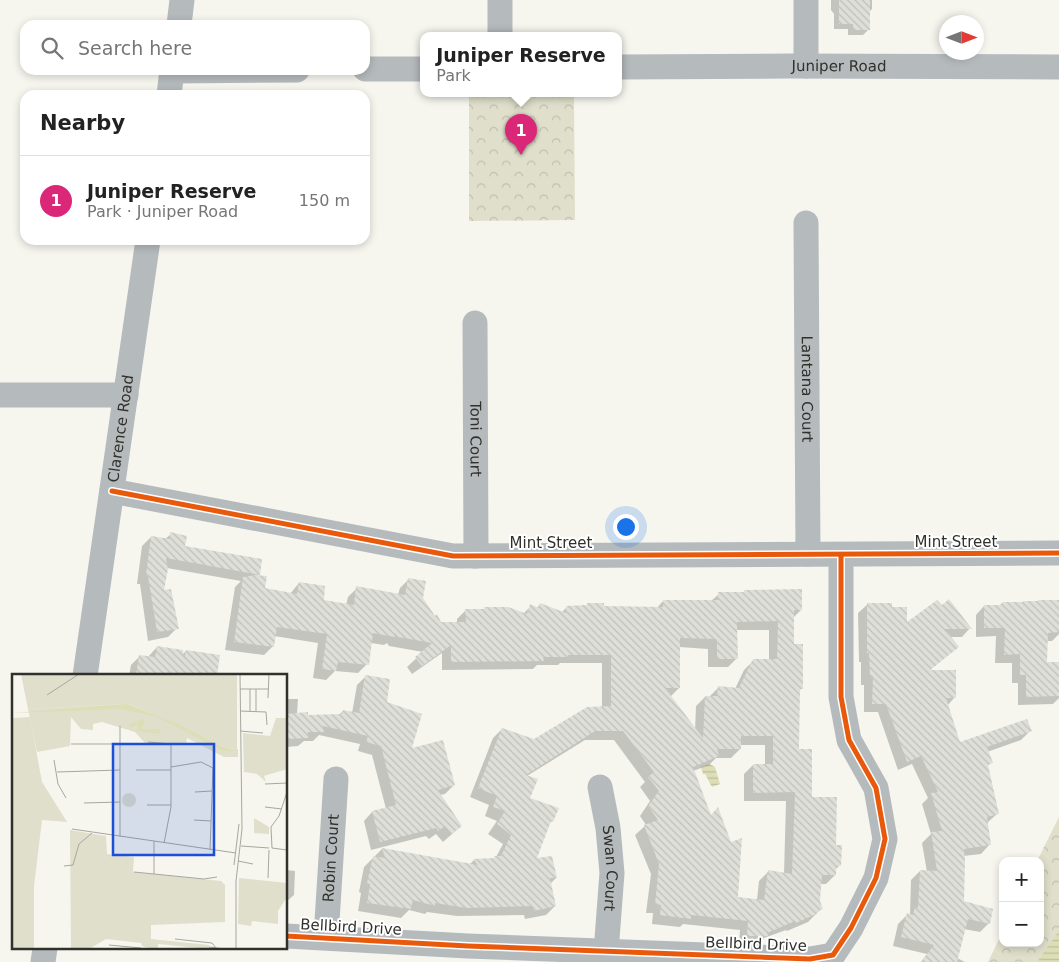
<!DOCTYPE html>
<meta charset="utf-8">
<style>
body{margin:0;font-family:"DejaVu Sans",sans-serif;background:#f6f6f6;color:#222}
.controls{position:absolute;right:15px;bottom:15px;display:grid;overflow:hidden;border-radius:10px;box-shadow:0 2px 8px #0003}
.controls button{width:45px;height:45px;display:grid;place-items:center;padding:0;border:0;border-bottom:1px solid #e0e0e0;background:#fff;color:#222;font:25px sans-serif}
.compass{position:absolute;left:939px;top:15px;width:45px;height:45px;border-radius:50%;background:#fff;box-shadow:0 2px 8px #0003;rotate:90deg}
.you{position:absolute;left:625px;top:526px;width:18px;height:18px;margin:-12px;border:4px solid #fff;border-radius:50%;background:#1a73e8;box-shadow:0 0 0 8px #1a73e833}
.badge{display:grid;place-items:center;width:32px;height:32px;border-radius:50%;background:#db2777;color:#fff;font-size:16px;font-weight:700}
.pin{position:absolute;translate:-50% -41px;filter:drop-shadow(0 1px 2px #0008)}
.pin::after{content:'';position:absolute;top:26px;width:18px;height:15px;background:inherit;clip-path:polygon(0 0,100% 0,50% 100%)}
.popup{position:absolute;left:420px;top:32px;width:202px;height:65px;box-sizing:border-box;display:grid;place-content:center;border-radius:10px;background:#fff;filter:drop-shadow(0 1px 4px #0005);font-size:16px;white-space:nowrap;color:#767676}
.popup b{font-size:19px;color:#222}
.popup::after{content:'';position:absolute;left:50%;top:100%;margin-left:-10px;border:10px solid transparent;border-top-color:#fff}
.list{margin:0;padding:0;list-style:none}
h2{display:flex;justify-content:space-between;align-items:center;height:65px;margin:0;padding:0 20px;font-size:21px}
h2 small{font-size:16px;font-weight:400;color:#767676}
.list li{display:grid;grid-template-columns:32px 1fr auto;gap:15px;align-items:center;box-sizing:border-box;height:90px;padding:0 20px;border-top:1px solid #e0e0e0}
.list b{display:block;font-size:19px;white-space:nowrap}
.list p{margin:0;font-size:16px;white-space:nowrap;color:#767676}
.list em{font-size:16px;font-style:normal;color:#767676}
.icon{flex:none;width:28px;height:28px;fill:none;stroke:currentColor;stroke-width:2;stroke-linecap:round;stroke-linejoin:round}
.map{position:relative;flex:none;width:1059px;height:962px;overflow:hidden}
.search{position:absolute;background:#fff;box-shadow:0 2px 8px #0003;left:20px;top:20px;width:350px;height:55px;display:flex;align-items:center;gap:12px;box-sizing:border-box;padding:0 18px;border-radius:15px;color:#767676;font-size:19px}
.panel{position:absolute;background:#fff;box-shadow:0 2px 8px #0003;left:20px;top:90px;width:350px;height:155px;border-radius:15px}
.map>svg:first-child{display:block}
.park{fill:url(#park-crowns)}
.water{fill:url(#water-rules)}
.shadow{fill:#0003;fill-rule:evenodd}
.building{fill:url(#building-back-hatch);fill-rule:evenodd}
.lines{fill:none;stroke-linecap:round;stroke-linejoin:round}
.minor{stroke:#b5babd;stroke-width:25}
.cycleway-casing{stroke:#fff;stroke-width:8}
.cycleway{stroke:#e8590c;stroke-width:5}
.labels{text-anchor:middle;stroke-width:4;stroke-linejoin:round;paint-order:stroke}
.street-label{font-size:15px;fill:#31312c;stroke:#fff}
.inset-river{fill:none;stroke:#dddeb6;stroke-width:2.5}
.inset-road{fill:none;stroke:#a7a7a1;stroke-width:1}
.view{fill:#1d4ed8;fill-opacity:0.15;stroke:#1d4ed8;stroke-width:2.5}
.inset-edge{fill:none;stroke:#31312c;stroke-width:2.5}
</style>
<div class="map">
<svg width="1059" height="962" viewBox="0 0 1059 962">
<defs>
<pattern id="park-crowns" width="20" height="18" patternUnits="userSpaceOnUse" patternTransform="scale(1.25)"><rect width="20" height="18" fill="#dfdfcb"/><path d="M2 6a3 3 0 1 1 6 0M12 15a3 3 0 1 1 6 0" fill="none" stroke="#c0c0ae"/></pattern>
<pattern id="water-rules" width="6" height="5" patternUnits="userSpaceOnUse" patternTransform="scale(1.25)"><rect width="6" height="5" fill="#dddeb6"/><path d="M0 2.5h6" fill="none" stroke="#bebf9d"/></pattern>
<pattern id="building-back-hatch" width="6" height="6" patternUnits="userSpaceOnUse" patternTransform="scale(1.25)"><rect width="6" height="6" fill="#dfdfda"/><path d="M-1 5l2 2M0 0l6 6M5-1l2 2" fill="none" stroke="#c0c0bb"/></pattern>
</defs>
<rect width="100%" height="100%" fill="#f6f6ef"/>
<!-- park -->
<g class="park">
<polygon points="469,94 574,94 575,220 469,221"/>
<polygon points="1059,817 1059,962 988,962 1003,931 1003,943 1040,943 1040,861 1037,861"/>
</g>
<!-- water -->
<g class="water">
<polygon points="710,764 715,767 720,784 712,787 705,774 703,774 701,767"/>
<polygon points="1059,931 1059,962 1037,962"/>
</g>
<!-- shadow -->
<g class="shadow">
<polygon points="831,0 872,0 872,9 869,12 869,29 863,35 848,35 848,29 834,29 834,14 831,10"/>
<path d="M171,534L184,547L259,574L257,576L264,589L290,594L299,583L323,601L346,605L348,597L357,588L398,595L400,588L409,579L434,618L441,623H457V619L466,610H483L485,608L523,614L531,606L537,608L540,604L562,612L567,607H585L588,604L603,607L657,608L663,601H711L719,594H742L745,591L801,610L793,618V645L802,688L799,691L798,750L811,798L834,846L840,865L835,870V875L826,884H820L819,902L822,908L808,922L787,931L786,930L764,938L758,945L739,944L740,930L683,924L680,927L652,924L653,913H646L651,874L635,835L646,825L640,816L650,801L640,787L645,782L614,740H585L527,776L529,799L552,821L548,825L535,860L556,878L550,884L555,906L546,915L525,919L524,915L457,916L427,912L425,914L409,910L401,918L358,911L361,893L359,892L364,867L382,849L469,865L474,860L492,859L496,857L503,844L488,834L497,821L485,816L489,805L470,797L493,738L502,729L534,740L602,708V663H560L558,665H537L533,669L442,670V653L412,674L407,667L423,652L389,646L387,643L384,645L371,643L367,664L358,673L335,671L326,680L313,678L318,643L274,636L273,646L264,655L225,650L235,587L241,581L167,568L163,592L177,628L168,637L148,641L140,584H137L142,546L151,537L165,539ZM736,630H769V660L753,661L744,670L735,689L718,688L709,697H705L696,706L695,730L670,697L679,688V647L708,649V667H728L737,658ZM740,745H765V765H753L744,774V801H786L784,874L768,872L759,881L757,900L737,899L693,771L709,765L716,758H731L740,749Z"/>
<polygon points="1059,601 1059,634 1052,641 1047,641 1046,663 1059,669 1059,698 1053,704 1018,705 1018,683 1012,683 1012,663 995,663 996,636 976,637 976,615 984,606 999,606 1002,603"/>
<polygon points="868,604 891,608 905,625 970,628 962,637 950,637 958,646 929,671 955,697 947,706 959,744 1030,731 1021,740 987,752 991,763 987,766 998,813 987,823 990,844 981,854 963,856 962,902 989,923 980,932 964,929 957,958 965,962 921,962 927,954 893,946 898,924 907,915 910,914 911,880 920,871 927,872 922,843 931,834 922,804 928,798 912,764 898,770 878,712 864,712 864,685 861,685 861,662 859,662 858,613"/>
<polygon points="157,647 182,655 186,651 216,676 129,676 131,665 140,656 148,657"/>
<polygon points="366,676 386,703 410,750 454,785 445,794 440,795 461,826 443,842 436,834 429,839 426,836 371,850 364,821 372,812 386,809 372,755 358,751 360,744 319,735 313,741 304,741 298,746 286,747 286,699 298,699 297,714 307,716 339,715 343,711 352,713 357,685"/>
<polygon points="286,870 295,871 294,895 286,902"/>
</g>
<!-- building -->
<g class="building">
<polygon points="839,0 870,0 870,30 853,30 853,24 839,24"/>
<polygon points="170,532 187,536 185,546 262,559 260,575 166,558 168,569 164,590 171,589 179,629 157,632 148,576 146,575 151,536 170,539"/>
<path d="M256,575L267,576L265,588L297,594L299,582L325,586L324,600L354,605L356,586L405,595L408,578L426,581L423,598L435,616L437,614L441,622H466L465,609H484V607H508L527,614L530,604L539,608L540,603L566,613V606L587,605V603H604V606L663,607V600H718V592H744V590L802,589V610H794V644H803V689H800L799,749H812V797H837L836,845H842L841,866H836V875H822L820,901L823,909L818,911V913L796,923L795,921L767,933L768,936H747L748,921L691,915V919L660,915L661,905L655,904L659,864L644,825L658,820L648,806L659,791L648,777L654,772L623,731H595L526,775L538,779L530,798L559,808L553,822L551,821L537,858L552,856L557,878H550L556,906L534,911L533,906L467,908L435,903V906L413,900L411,909L367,903L370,884L367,883L373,856L385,858L382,848L478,865L473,859L494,858V856H501L511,835L497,824L505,811L493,807L497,796L478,788L502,728L534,739L587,707L611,706V655H568V657H543L544,661L451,662V645L422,666L415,657L432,643L398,637L395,633V637L373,633L369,665L338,662L336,671L322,669L327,634L277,627L274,647L234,642L243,577ZM778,621L777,659H753L739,688L718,686L717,696H705L703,738L665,688H680V638L715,639L717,640V659H738L737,622ZM741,736H773V764H753V793L795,792L792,874L768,870L764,900L738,897L742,838L731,842L718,807L711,815L693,767L719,756L717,749H741Z"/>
<polygon points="949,599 972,629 945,629 959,647 930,670 956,670 956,698 946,698 960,742 1027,719 1032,731 987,747 993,763 988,765 999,814 987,817 991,845 964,849 965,860 964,901 993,909 990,924 968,919 957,962 921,962 934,945 901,937 907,913 913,915 915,907 918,908 920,870 937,871 931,832 942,831 931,793 938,792 921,756 907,762 886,704 872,704 873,676 870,676 869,653 867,653 867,603 892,603 892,607 907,607 907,622 937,600 942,605"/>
<polygon points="1038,600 1059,600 1059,632 1048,633 1047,662 1059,662 1059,696 1026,697 1026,675 1020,675 1020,654 1004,655 1005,628 984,628 984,605 1002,605 1002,602 1023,602 1023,601 1038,601"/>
<polygon points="157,646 183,650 184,660 186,650 220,655 217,676 136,676 139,655 155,657"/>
<polygon points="365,675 390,679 387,702 422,714 412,748 443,740 455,785 438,790 462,826 452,834 445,826 438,831 436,828 380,842 372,811 396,805 381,746 366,742 368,736 323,726 324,732 308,732 308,738 286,739 286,714 308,712 308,715 342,714 343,710 359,713"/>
</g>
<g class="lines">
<!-- minor -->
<g class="minor">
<polyline points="500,0 500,36"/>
<polyline points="179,25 182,0"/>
<polyline points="806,66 806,0"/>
<path id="s1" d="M618,67L789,66L1059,67"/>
<polyline points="365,69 424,69"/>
<polyline points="172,71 297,70"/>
<polyline points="169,95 172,70"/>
<path id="s2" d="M806,223L808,554"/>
<path id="s3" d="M475,323L476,556"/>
<polyline points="0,395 126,395"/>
<polyline points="112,491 453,556 1059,553"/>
<path id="s4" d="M85,676L148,240"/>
<path id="s5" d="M600,787L608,828L612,873L606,952"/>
<polyline points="286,936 468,946 810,959 833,955 851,928 876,878 885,839 876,788 849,740 841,697 841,555"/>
<path id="s6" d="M326,937L336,779"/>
<polyline points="43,962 45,948"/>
</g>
<!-- cycleway casing -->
<g class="cycleway-casing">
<g id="cycleway">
<polyline points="112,491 453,556 1059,553"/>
<polyline points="286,936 468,946 810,959 833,955 851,928 876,878 885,839 876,788 849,740 841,697 841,555"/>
</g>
</g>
<!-- cycleway -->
<use href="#cycleway" class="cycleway"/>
</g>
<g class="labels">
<!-- street labels -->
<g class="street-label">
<text dy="5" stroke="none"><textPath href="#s1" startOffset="221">Juniper Road</textPath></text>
<text dy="5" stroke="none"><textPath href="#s2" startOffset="166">Lantana Court</textPath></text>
<text dy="5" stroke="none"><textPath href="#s4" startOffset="250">Clarence Road</textPath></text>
<text dy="5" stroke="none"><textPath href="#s3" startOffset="116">Toni Court</textPath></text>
<text x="956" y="547">Mint Street</text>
<text x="551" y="548">Mint Street</text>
<text dy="5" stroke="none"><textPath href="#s6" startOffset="79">Robin Court</textPath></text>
<text dy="5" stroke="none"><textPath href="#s5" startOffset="82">Swan Court</textPath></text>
<text transform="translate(351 927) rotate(3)" y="5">Bellbird Drive</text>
<text transform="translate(756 944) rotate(2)" y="5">Bellbird Drive</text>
</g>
</g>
<!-- overview -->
<g transform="translate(12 674)">
<rect width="275" height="275" fill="#f6f6ef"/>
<path d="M9,0H225V75L214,74L117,30L16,35ZM18,43L30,108L55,148L30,146L22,212V275H0L1,44Z" fill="#dfdfcb"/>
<path d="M58,156L94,162L95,180L122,183L121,198L209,207L213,211V248L139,251V265L197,271V275L146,270V275H141L130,272L129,269L94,265L77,275H59ZM227,204L275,209V223L266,237V250L240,247L239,252L226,250Z" fill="#dfdfcb"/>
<path d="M117,30L214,74L226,75V83H212L175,64L174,69H133L123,58L90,48L81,50V56L69,55L59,43L58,72L25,78L16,35ZM264,44H275V95L252,102L254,108L245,100L232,98L231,59L258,62ZM110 126a7 7 0 1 1 14 0a7 7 0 1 1-14 0ZM242,144L257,153V160L242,159Z" fill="#dfdfcb"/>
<path d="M114,30L168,51L210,73L225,77H212L145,43L110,35L1,39ZM131,45L133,48L129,55H147L148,60L125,57L126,50L117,54L118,50Z" fill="#dddeb6"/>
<path class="inset-river" d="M173,56L195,67"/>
<path class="inset-road" d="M228,15H256M238,15V38M35,21L67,0M256,24L257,0M228,37L254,38L255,51M244,38V15M108,52V163M228,57L251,59M136,68L159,70V133L152,169M59,70H108M42,86L46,110L54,124M159,93L189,88L201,94L198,176M124,96H159M45,98L108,96M253,110L275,109M183,118L200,117M72,129L108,128M135,131H159M253,133L270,135M182,146L199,147M60,155L224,179M229,172L257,174M260,174L259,153L267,142L275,118M260,174L275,176M226,187L241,190M222,191L227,150M52,192L61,191L67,170L80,159M122,198L192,205L205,203M142,200V167M256,204L257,176M163,265L200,269L204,274M97,271L129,274M197,273L212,275M224,275V207L230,155L228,0"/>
<path class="view" d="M101,70H202V181H101Z"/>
<rect width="275" height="275" class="inset-edge"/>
</g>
</svg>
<div class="controls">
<button>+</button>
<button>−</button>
</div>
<svg class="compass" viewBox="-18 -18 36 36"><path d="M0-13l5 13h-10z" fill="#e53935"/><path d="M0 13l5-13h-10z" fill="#767676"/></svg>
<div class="you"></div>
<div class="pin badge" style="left:521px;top:155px">1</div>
<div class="popup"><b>Juniper Reserve</b>Park</div>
<div class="search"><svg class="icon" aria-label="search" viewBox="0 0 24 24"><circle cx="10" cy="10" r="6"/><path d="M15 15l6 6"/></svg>Search here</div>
<section class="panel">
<h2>Nearby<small></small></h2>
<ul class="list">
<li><span class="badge">1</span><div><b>Juniper Reserve</b><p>Park · Juniper Road</p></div><em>150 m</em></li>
</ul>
</section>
</div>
